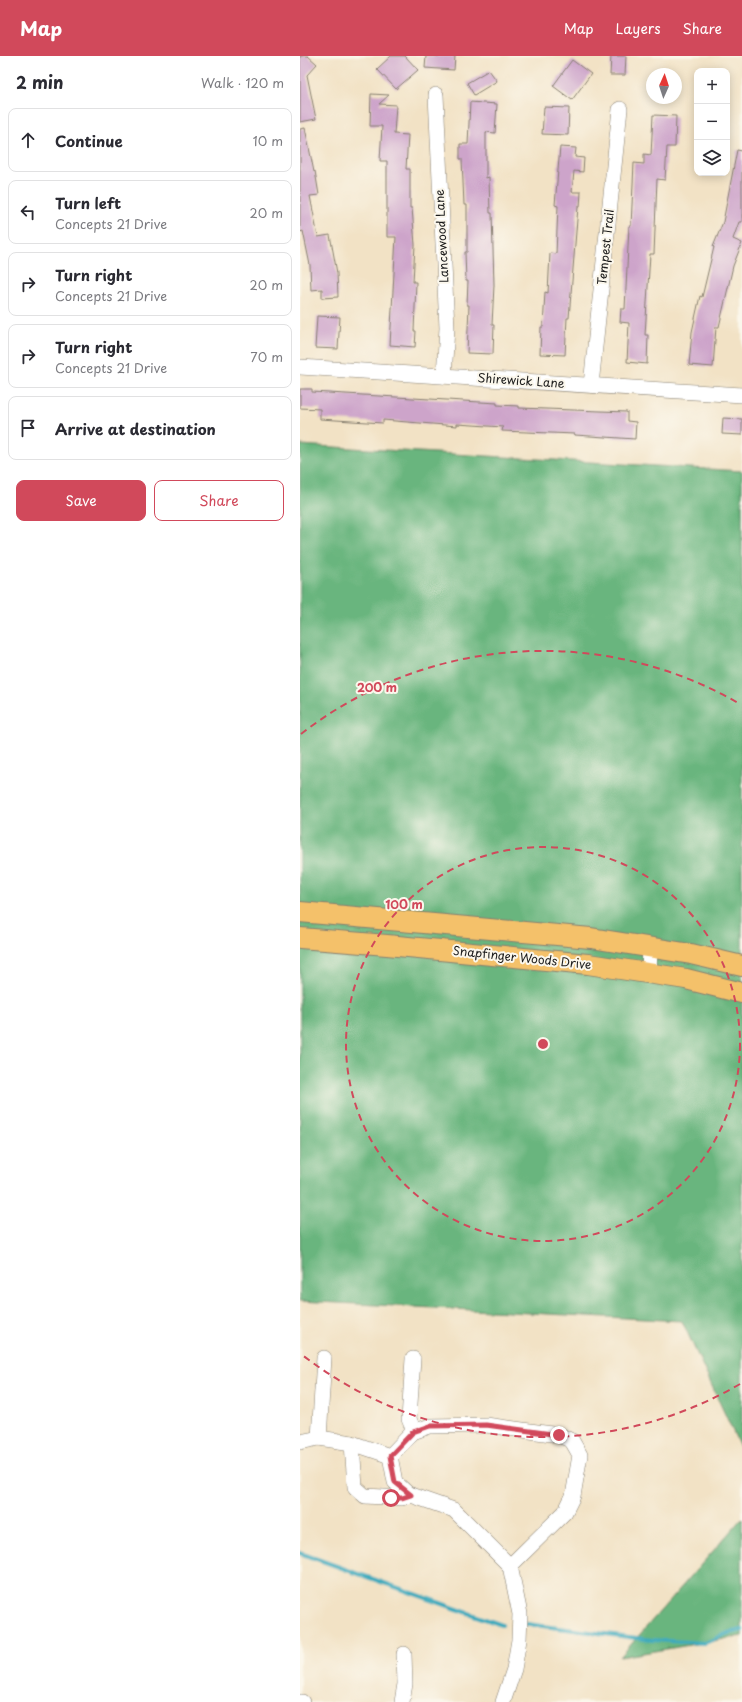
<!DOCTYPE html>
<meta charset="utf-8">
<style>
body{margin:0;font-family:"Playpen Sans",sans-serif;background:#f7f7f7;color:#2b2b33}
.controls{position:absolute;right:12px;top:12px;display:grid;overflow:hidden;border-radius:8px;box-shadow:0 2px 10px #0003}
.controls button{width:36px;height:36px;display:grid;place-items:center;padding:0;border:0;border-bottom:1px solid #e1e1e2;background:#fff;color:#2b2b33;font:20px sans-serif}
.compass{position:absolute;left:346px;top:12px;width:36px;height:36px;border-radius:50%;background:#fff;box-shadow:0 2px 10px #0003;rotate:3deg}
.stop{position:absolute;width:12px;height:12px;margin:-9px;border:3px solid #d1495b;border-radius:50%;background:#fff}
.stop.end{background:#d1495b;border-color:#fff;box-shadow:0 1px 4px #0008}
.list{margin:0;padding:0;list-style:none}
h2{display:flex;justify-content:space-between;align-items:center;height:52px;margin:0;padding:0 16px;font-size:17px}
h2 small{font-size:13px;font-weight:400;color:#7c7c81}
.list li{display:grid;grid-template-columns:26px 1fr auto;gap:12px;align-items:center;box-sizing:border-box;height:64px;margin:0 8px 8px;padding:0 8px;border:1px solid #e1e1e2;border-radius:8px}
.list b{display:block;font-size:15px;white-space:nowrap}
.list p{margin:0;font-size:13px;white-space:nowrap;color:#7c7c81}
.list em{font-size:13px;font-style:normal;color:#7c7c81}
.actions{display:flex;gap:8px;padding:12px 16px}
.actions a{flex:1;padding:9px 0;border:1px solid #d1495b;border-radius:8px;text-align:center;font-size:14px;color:#d1495b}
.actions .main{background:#d1495b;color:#fff}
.icon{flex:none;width:22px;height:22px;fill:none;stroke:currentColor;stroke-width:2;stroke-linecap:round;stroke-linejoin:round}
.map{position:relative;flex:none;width:442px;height:1646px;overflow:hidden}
header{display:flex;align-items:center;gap:24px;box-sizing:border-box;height:56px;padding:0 20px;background:#d1495b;color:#fff}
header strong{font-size:19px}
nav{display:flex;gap:22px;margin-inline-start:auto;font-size:14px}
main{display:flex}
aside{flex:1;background:#fff}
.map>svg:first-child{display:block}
.forest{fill:#69b57e;stroke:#42684d}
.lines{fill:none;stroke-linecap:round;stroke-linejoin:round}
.stream{stroke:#3daabd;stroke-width:4}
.building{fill:#cda4ca}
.minor-casing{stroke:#877f70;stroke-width:16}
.major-casing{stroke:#877f70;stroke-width:22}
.minor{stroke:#fff;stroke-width:15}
.major{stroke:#f4c16a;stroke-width:20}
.route{stroke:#d1495b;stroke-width:5}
.ring{fill:none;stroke:#d1495b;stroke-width:2;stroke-dasharray:7 5}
.labels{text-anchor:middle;stroke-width:4;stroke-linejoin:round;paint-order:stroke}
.street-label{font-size:12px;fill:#1c1c1c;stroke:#fbf7ec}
.centre{fill:#d1495b;stroke:#fbf7ec;stroke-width:2}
.ring-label{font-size:12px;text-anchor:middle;font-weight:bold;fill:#d1495b;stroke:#fbf7ec;stroke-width:4;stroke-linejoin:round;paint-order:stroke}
</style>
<header>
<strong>Map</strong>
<nav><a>Map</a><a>Layers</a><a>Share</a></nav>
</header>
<main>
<aside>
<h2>2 min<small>Walk · 120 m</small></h2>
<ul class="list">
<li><svg class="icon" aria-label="ahead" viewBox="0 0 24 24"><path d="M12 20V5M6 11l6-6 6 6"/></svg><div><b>Continue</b></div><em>10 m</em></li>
<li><svg class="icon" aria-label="left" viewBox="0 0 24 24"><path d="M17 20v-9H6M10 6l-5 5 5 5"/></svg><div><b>Turn left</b><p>Concepts 21 Drive</p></div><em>20 m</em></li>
<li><svg class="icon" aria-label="right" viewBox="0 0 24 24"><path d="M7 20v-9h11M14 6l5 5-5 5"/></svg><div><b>Turn right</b><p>Concepts 21 Drive</p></div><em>20 m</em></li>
<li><svg class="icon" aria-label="right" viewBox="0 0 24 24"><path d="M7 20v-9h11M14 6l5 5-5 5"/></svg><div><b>Turn right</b><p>Concepts 21 Drive</p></div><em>70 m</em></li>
<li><svg class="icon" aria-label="arrive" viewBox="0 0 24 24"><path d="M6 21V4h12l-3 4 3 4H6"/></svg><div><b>Arrive at destination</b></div></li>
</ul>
<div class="actions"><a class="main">Save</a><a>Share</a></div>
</aside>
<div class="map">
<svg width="442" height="1646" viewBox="0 0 442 1646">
<rect width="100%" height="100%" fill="#fbf7ec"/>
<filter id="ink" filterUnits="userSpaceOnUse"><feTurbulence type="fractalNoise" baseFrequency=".025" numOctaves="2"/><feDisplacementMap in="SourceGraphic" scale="8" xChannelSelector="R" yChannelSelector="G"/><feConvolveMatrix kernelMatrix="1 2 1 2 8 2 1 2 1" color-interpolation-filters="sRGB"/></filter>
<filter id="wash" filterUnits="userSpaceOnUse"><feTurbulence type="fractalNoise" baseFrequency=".012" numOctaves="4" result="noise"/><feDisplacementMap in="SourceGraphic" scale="16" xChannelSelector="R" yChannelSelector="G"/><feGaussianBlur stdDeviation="0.9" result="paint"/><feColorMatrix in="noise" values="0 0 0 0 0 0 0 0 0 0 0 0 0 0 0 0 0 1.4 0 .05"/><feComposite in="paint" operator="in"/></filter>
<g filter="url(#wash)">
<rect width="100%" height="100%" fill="#f2e2c5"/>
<!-- forest -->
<g class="forest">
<polygon points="0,389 442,415 442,1395 382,1265 0,1245"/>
<polygon points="442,1462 442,1580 320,1601"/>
</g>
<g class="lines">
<!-- stream -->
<g class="stream">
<polyline points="0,1497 202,1569"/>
<polyline points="227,1568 352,1584 405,1587 428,1577 442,1574"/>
</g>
</g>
<g id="blocks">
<!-- building -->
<g class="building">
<polygon points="0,0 8,0 17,8 7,19 16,63 0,66"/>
<polygon points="91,0 105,0 118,14 96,33 77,13"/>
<polygon points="126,0 155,0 154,14 125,12"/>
<polygon points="311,0 326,0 325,19 310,19"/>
<polygon points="272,4 291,18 272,44 253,30"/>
<polygon points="189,14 197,25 174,39 167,27"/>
<polygon points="71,38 89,39 79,48 96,49 94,78 108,79 106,113 110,113 110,152 112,152 115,189 113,226 116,226 114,275 116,275 115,291 90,289 96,181 87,181 87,105 80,105 82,70 70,70"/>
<polygon points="170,46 197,48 195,77 186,76 186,122 189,121 190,157 192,157 194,229 192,269 194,269 193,298 167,297 169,249 167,249 168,225 166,225 165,196 167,196 167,149 164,149 162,103 160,103 160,88 168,88"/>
<polygon points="244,51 269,52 268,79 242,78"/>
<polygon points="353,59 376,60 375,91 367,91 365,124 357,123 354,198 350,198 345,279 348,279 347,308 327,306 329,267 320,266 321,253 325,253 329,170 331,170 334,107 344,108 344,98 351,99"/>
<polygon points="5,72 14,116 15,115 19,139 10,140 18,181 30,179 37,217 38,241 22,242 22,233 11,234 10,209 3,175 0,176 0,73"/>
<polygon points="260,91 276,92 275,101 284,102 283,116 274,115 272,136 281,136 280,151 278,151 269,262 267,262 265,299 240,298 241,271 243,271 245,236 248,237 250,197 256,198 258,150 255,149"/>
<polygon points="437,94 442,95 442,166 439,166 433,183 442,187 433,210 419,271 416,271 413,311 389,309 392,276 400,240 402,241 414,191 413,191 423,166"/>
<polygon points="17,260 40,261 38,293 15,292"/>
<polygon points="0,333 12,333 12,336 197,347 197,349 219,350 219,352 327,356 327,365 336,366 335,383 275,379 275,378 202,375 203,371 157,368 157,370 83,364 83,367 20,363 20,353 0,352"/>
<polygon points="423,362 442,363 442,379 422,378"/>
</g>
</g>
</g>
<g filter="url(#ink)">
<use href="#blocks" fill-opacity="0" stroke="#877f70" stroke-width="1"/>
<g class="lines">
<!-- minor casing -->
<g class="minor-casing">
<g id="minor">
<polyline points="136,39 147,272 144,320"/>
<polyline points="0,311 442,339"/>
<polyline points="291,329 320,53"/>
<polyline points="349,917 350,892"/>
<polyline points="113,1303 109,1363 114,1375"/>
<polyline points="19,1382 24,1302"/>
<polyline points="0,1386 19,1382 52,1387 90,1400 113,1376 130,1370 186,1369 259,1379 272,1385 280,1399 273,1440 265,1456 210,1510"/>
<polyline points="52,1387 55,1431 65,1440 102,1442 111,1439"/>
<polyline points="90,1400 95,1426 108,1438 154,1454 210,1510 220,1558 219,1584 214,1613 203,1646"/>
<polyline points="0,1646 2,1646"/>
<polyline points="102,1646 105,1628 104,1598"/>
</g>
</g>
<!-- major casing -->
<g class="major-casing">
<g id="major">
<polyline points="0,856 291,882 391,898 442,910"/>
<polyline points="0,882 87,889 288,908 386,923 442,937"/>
</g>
</g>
<!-- minor -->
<use href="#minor" class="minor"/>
<!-- major -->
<use href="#major" class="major"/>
</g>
</g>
<g class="lines" filter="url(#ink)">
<!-- route -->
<polyline class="route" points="91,1442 102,1442 111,1439 95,1426 90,1400 113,1376 130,1370 186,1369 259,1379"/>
</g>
<!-- distance rings -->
<g class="ring">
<circle cx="243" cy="988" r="197"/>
<path d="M440 1328A393 393 0 0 1 1 1298M1 678A393 393 0 0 1 440 648"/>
</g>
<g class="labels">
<!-- street labels -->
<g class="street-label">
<text transform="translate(142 180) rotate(-93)" y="4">Lancewood Lane</text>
<text transform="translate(306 191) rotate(-84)" y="4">Tempest Trail</text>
<text transform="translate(221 325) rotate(4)" y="4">Shirewick Lane</text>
<text transform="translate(222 902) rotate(6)" y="4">Snapfinger Woods Drive</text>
</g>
</g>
<circle cx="243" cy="988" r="6" class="centre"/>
<g class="ring-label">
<text x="77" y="636">200 m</text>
<text x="104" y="853">100 m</text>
</g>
</svg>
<div class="controls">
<button>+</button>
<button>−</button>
<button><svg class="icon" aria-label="layers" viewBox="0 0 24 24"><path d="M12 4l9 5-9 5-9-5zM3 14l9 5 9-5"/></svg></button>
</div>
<svg class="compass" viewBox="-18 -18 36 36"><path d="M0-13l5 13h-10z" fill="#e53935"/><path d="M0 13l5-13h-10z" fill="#7c7c81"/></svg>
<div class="stop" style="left:91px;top:1442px"></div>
<div class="stop end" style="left:259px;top:1379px"></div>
</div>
</main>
